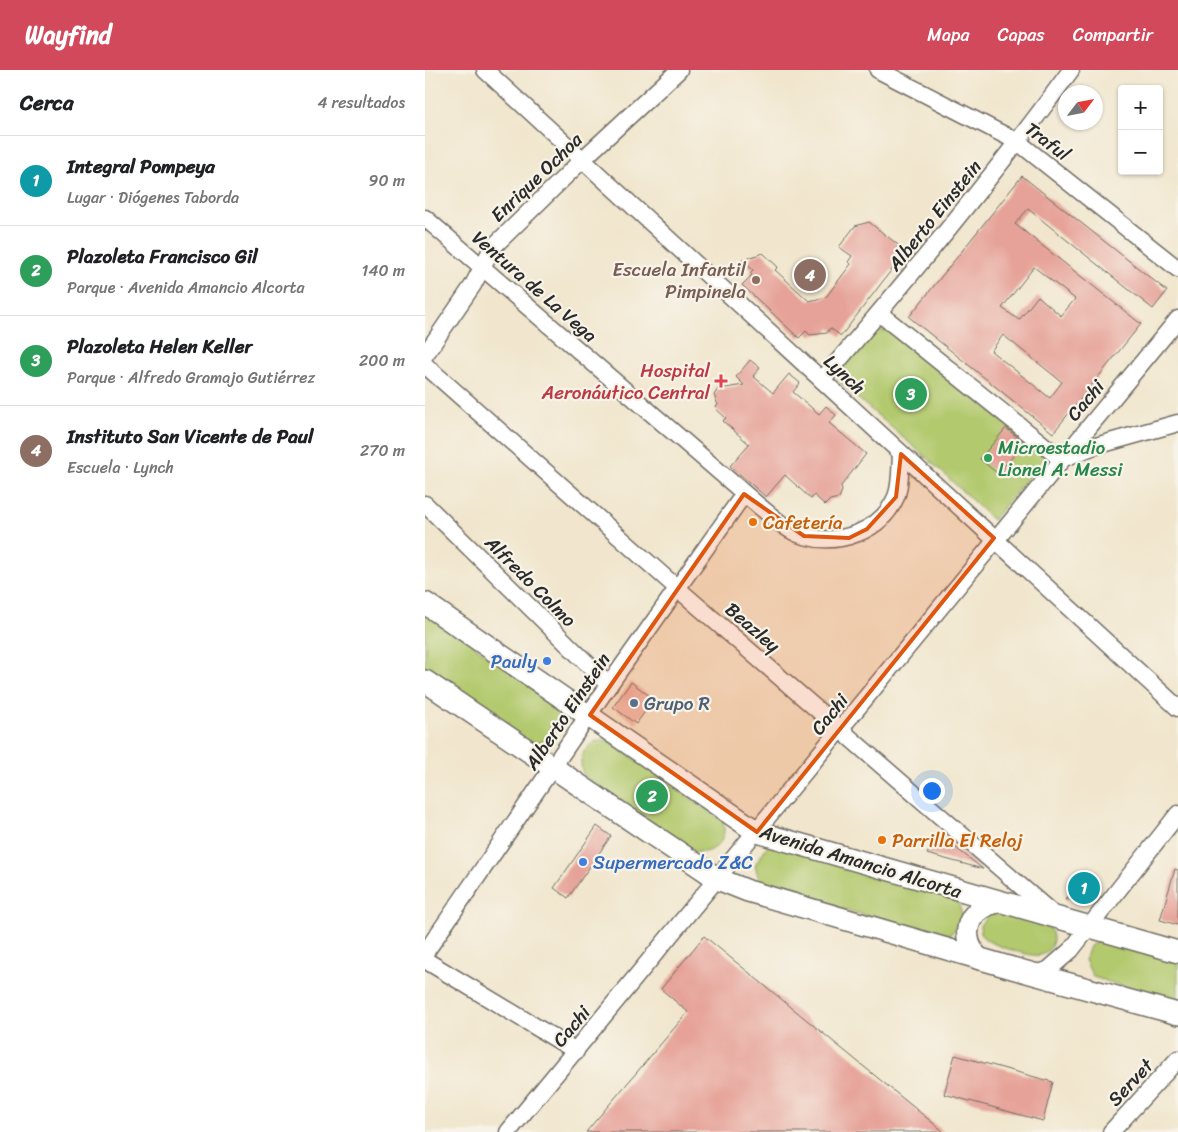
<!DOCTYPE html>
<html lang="es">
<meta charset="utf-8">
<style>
body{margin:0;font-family:Sriracha,sans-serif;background:#f6f6f6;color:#202124}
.controls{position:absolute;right:15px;top:15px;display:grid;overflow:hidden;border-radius:5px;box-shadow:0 1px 4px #0004}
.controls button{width:45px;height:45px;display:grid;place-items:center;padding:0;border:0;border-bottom:1px solid #e0e0e0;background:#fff;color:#202124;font:25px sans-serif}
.compass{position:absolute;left:633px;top:15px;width:45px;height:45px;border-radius:50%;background:#fff;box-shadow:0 1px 4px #0004;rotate:58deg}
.you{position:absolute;left:506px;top:720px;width:18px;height:18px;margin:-12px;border:4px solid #fff;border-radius:50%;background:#1a73e8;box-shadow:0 0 0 8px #1a73e833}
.badge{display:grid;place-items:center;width:32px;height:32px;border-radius:50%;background:#d1495b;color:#fff;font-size:16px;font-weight:700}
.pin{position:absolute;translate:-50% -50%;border:2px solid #fff;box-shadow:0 1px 5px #0006}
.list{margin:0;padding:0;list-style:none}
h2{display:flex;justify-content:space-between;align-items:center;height:65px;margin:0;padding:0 20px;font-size:21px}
h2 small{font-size:16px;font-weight:400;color:#757577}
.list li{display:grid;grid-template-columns:32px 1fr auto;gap:15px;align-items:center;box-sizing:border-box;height:90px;padding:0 20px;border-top:1px solid #e0e0e0}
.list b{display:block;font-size:19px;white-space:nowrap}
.list p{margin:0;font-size:16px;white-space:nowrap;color:#757577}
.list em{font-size:16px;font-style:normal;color:#757577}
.map{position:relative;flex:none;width:753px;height:1062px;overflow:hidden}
header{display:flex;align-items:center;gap:30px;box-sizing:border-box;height:70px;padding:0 25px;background:#d1495b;color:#fff}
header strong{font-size:24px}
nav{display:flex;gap:28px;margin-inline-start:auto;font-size:18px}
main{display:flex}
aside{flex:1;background:#fff}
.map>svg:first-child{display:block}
.green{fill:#b2c96d;stroke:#6e7a4c}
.building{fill:#e6a298;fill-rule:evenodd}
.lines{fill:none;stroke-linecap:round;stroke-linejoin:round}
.minor-casing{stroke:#706c64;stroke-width:19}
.major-casing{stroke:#706c64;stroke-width:24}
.minor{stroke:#fff;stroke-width:16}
.major{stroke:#fff;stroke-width:21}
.marked{fill:#df570e;fill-opacity:0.2;stroke:#df570e;stroke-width:4;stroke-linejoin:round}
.education-dot{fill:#8d6e63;stroke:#f7f3e8;stroke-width:2}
.health-dot{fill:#e0444e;stroke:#f7f3e8;stroke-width:2}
.leisure-dot{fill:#2e9e5b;stroke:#f7f3e8;stroke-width:2}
.food-dot{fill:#e8710a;stroke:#f7f3e8;stroke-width:2}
.shop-dot{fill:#3f7fe0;stroke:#f7f3e8;stroke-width:2}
.service-dot{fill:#5c6f8a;stroke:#f7f3e8;stroke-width:2}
.labels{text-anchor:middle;stroke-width:4.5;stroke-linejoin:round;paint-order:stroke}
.street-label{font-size:19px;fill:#2b2b2b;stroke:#f7f3e8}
.education-label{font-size:19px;fill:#785e54;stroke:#f7f3e8;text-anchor:end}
.health-label{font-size:19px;fill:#be3a42;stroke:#f7f3e8;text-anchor:end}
.leisure-label{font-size:19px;fill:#27864d;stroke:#f7f3e8;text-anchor:start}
.food-label{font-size:19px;fill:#c56008;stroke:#f7f3e8;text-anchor:start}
.shop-label{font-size:19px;fill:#366cbe;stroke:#f7f3e8;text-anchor:end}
.service-label{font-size:19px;fill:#4e5e75;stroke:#f7f3e8;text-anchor:start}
</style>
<header>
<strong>Wayfind</strong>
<nav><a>Mapa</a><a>Capas</a><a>Compartir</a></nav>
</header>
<main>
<aside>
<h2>Cerca<small>4 resultados</small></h2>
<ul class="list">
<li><span class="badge" style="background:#0f9aa8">1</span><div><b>Integral Pompeya</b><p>Lugar · Diógenes Taborda</p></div><em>90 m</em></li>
<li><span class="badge" style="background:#2e9e5b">2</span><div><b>Plazoleta Francisco Gil</b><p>Parque · Avenida Amancio Alcorta</p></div><em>140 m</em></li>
<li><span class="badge" style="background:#2e9e5b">3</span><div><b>Plazoleta Helen Keller</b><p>Parque · Alfredo Gramajo Gutiérrez</p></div><em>200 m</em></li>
<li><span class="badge" style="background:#8d6e63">4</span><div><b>Instituto San Vicente de Paul</b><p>Escuela · Lynch</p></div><em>270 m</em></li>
</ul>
</aside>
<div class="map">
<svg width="753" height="1062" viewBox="0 0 753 1062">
<rect width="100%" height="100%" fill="#f7f3e8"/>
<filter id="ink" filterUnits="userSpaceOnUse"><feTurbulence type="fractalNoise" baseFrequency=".02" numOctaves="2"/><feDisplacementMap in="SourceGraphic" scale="10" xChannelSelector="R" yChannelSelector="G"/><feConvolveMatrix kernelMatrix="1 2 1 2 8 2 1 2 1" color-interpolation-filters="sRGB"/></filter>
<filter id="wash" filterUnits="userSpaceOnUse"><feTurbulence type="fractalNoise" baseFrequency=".0096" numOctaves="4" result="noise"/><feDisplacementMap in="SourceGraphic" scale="20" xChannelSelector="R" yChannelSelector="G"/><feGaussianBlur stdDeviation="1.12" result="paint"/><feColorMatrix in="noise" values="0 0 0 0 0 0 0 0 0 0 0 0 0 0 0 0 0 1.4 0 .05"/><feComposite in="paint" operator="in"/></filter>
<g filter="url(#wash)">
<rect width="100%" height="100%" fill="#f1e6cd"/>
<!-- green -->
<g class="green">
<polygon points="455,260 462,261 474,269 622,385 568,450 503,389 415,313 413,307 415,302 447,263"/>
<path d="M0,541L134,635C137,650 128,676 108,672C105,672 100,669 97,667L0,599Z"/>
<path d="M176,670L184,671L298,751C303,770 290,784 271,782L159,706C152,689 158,675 176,670Z"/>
<path d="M348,774L531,829C542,846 535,863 516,867L338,816L334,810L330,795L342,776Z"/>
<path d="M568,840C584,844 606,846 620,855C633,862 629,881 616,885C608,888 567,875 560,869C556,865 555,860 555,855Z"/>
<polygon points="674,870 753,890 753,933 668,907 660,890 665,876"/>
</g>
<g id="blocks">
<!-- building -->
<g class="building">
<path d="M597,106L742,221L728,239L603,139L590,154L716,254L628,363L484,247ZM609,197L650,229L636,246L613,226L594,250L577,238ZM578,265L637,312L625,328L566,281Z"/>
<polygon points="444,152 481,181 416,266 405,258 402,263 385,265 381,261 374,268 317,215 327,205 325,203 328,200 317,190 338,183 353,197 350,200 384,231 401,227 426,194 423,192 427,186 414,177 430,156"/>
<polygon points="325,290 335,298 328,306 348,323 364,304 375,313 368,322 394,344 401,336 411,345 404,353 441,384 416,416 417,421 414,428 405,430 400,435 389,425 386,429 360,405 341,427 305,396 324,374 298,351 301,348 290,338 293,335 289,325 293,319 319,315 311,307"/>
<polygon points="581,358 599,373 573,404 555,389"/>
<polygon points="206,612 229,629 211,654 188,637"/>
<polygon points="172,756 186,766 143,828 129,818"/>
<polygon points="513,764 558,799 502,784"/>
<polygon points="750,799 753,800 753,855 735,850"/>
<polygon points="661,804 673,813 665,823 640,830"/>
<polygon points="279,866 519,1062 161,1062 263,942 236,919"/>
<polygon points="530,985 628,1012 618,1051 519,1024"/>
</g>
</g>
</g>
<g filter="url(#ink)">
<use href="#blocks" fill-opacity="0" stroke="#706c64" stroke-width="1"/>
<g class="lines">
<!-- minor casing -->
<g class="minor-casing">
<g id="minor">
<polyline points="60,0 753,638"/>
<polyline points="453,0 593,72 753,199"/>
<path d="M0,148L334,436C348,447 362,461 379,466C413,476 456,462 471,427C476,415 475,397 476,384"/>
<polyline points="454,243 636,389"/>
<polyline points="0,285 48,215 67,178 158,89 254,0"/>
<polyline points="0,295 252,518 628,844"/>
<path d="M397,310C483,209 568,107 646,0"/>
<polyline points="639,388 667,377 753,353"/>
<polyline points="0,434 184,615"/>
<polyline points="0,883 184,615 319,424"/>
<polyline points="0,890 151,981"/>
<polyline points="608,904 623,900 646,880 753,744"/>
<path d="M83,1062C308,792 529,519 753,249"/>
<polyline points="686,1062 753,989"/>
</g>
</g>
<!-- major casing -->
<g class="major-casing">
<g id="major">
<polyline points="0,533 332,762 753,882"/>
<polyline points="0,611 293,809 323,821 580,896 753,944"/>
<path d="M554,889C533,866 542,838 573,832"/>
</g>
</g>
<!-- minor -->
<use href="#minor" class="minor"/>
<!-- major -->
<use href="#major" class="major"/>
</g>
</g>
<!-- marked area -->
<path class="marked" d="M476,384L569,468L332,762L165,645L319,424L379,466L424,468L442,459L471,427Z"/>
<!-- markers -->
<circle class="education-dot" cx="331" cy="210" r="5"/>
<path class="health-dot" d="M293.5 303.5h5v5h5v5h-5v5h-5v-5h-5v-5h5z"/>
<circle class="leisure-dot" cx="563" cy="388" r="5"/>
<g class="food-dot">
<circle cx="328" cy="452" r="5"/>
<circle cx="457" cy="770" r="5"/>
</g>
<g class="shop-dot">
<circle cx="122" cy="591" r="5"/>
<circle cx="158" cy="792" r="5"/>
</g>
<circle class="service-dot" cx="209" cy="633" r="5"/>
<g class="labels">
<!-- street labels -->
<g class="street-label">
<text transform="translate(623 71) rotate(37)" y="7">Traful</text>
<text transform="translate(111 107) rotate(-44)" y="7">Enrique Ochoa</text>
<text transform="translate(509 145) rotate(-51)" y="7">Alberto Einstein</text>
<text transform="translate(110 216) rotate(41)" y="7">Ventura de La Vega</text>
<text transform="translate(420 304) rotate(43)" y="7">Lynch</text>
<text transform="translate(660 330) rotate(-50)" y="7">Cachi</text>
<text transform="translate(106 511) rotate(45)" y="7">Alfredo Colmo</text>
<text transform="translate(328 557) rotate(41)" y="7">Beazley</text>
<text transform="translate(142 641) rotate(-56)" y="7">Alberto Einstein</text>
<text transform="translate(404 644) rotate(-51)" y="7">Cachi</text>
<text transform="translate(436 791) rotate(17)" y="7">Avenida Amancio Alcorta</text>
<text transform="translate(146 956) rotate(-50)" y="7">Cachi</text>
<text transform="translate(705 1012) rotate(-47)" y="7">Servet</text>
</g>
<!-- education labels -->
<g class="education-label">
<text x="321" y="206">Escuela Infantil<tspan x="321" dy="22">Pimpinela</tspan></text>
</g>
<!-- health labels -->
<g class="health-label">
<text x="285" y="307">Hospital<tspan x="285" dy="22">Aeronáutico Central</tspan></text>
</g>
<!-- leisure labels -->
<g class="leisure-label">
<text x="573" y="384">Microestadio<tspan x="573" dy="22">Lionel A. Messi</tspan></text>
</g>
<!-- food labels -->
<g class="food-label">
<text x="338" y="459">Cafetería</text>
<text x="467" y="777">Parrilla El Reloj</text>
</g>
<!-- shop labels -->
<g class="shop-label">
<text x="112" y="598">Pauly</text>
<text x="168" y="799" text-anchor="start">Supermercado Z&amp;C</text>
</g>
<!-- service labels -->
<g class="service-label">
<text x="219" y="640">Grupo R</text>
</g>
</g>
</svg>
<div class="controls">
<button>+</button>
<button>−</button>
</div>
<svg class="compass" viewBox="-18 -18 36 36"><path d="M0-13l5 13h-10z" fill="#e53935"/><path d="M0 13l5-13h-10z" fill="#757577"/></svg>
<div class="you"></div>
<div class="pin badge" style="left:659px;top:818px;background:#0f9aa8">1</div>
<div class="pin badge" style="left:227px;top:726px;background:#2e9e5b">2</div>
<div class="pin badge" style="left:486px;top:324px;background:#2e9e5b">3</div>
<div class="pin badge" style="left:385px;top:205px;background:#8d6e63">4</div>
</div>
</main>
